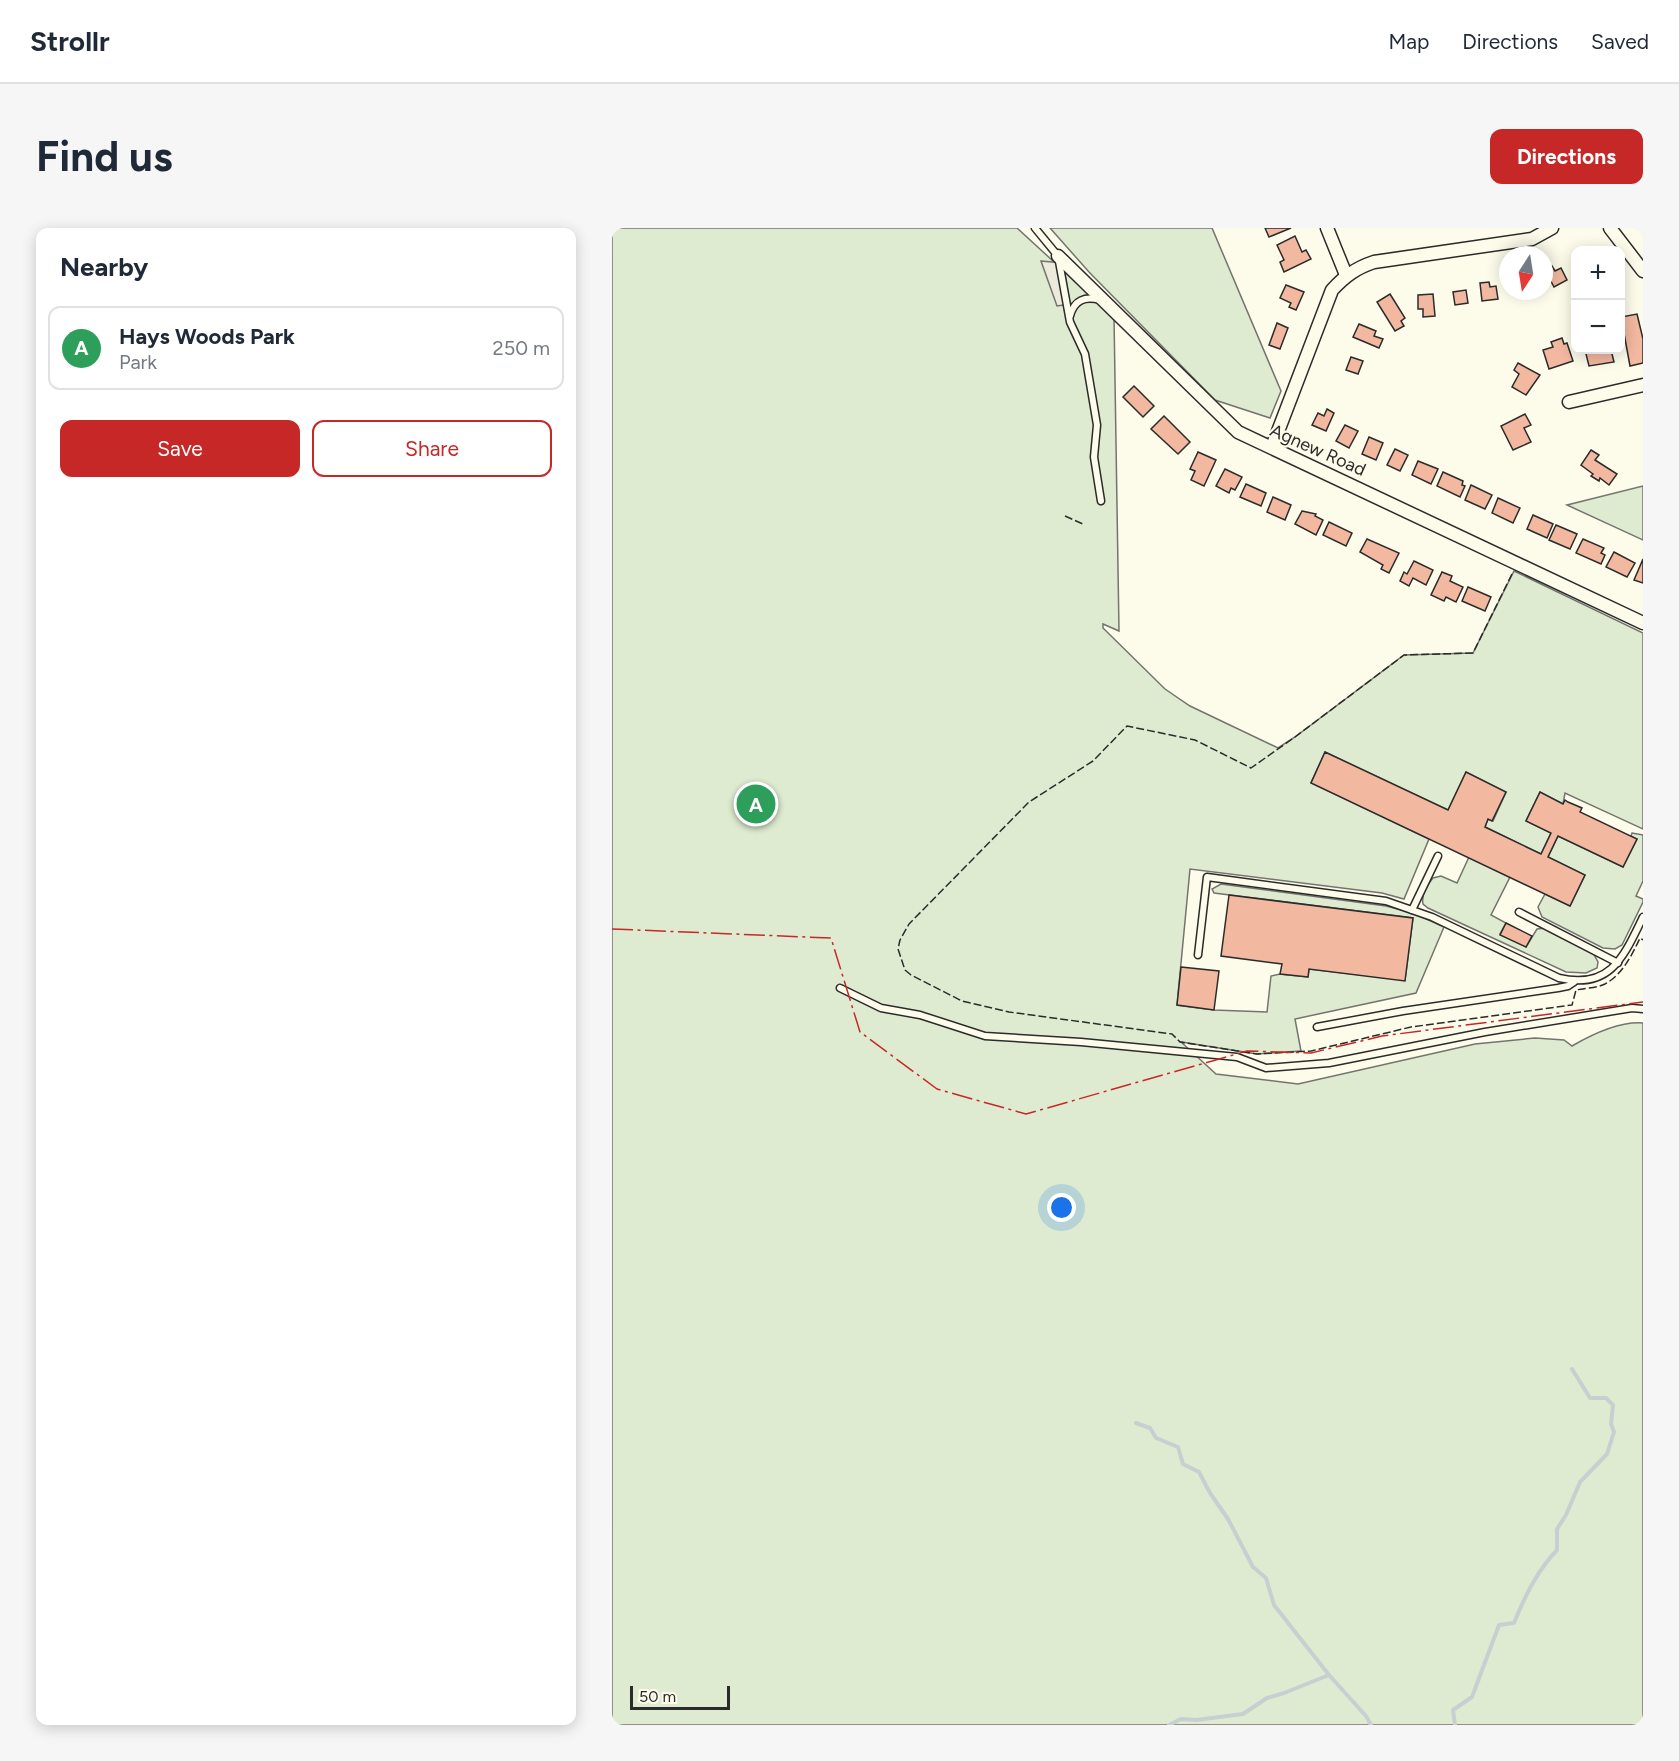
<!DOCTYPE html>
<meta charset="utf-8">
<style>
body{margin:0;font-family:Figtree,sans-serif;background:#f6f6f7;color:#1f2937}
.controls{position:absolute;right:18px;top:18px;display:grid;overflow:hidden;border-radius:12px;box-shadow:0 3px 15px #0003}
.controls button{width:54px;height:54px;display:grid;place-items:center;padding:0;border:0;border-bottom:2px solid #e0e1e3;background:#fff;color:#1f2937;font:30px sans-serif}
.compass{position:absolute;left:887px;top:18px;width:54px;height:54px;border-radius:50%;background:#fff;box-shadow:0 3px 15px #0003;rotate:192deg}
.scale{position:absolute;left:18px;bottom:15px;width:100px;box-sizing:border-box;padding-left:6px;border:3px solid #2b2b2b;border-top:0;font-size:16px;line-height:21px;white-space:nowrap;color:#2b2b2b;-webkit-text-stroke:4px #fdfbea;paint-order:stroke}
.you{position:absolute;left:450px;top:980px;width:21px;height:21px;margin:-15px;border:4px solid #fff;border-radius:50%;background:#1a73e8;box-shadow:0 0 0 9px #1a73e833}
.badge{display:grid;place-items:center;width:39px;height:39px;border-radius:50%;background:#c62828;color:#fff;font-size:20px;font-weight:700}
.pin{position:absolute;translate:-50% -50%;border:3px solid #fff;box-shadow:0 2px 6px #0006}
.list{margin:0;padding:0;list-style:none}
h2{display:flex;justify-content:space-between;align-items:center;height:78px;margin:0;padding:0 24px;font-size:26px}
h2 small{font-size:20px;font-weight:400;color:#747a83}
.list li{display:grid;grid-template-columns:39px 1fr auto;gap:18px;align-items:center;box-sizing:border-box;height:84px;margin:0 12px 12px;padding:0 12px;border:2px solid #e0e1e3;border-radius:12px}
.list b{display:block;font-size:22px;white-space:nowrap}
.list p{margin:0;font-size:20px;white-space:nowrap;color:#747a83}
.list em{font-size:20px;font-style:normal;color:#747a83}
.actions{display:flex;gap:12px;padding:18px 24px}
.actions a{flex:1;padding:14px 0;border:2px solid #c62828;border-radius:12px;text-align:center;font-size:21px;color:#c62828}
.actions .main{background:#c62828;color:#fff}
.map{position:relative;flex:none;width:1031px;height:1497px;overflow:hidden;border-radius:12px}
header{display:flex;align-items:center;gap:36px;box-sizing:border-box;height:84px;padding:0 30px;background:#fff;border-bottom:2px solid #e0e1e3}
header strong{font-size:28px}
nav{display:flex;gap:33px;margin-inline-start:auto;font-size:21px}
.intro{display:flex;align-items:center;justify-content:space-between;box-sizing:border-box;height:144px;padding:0 36px}
h1{margin:0;font-size:42px}
.button{padding:15px 27px;border-radius:12px;background:#c62828;color:#fff;font-size:21px;font-weight:700}
main{display:flex;gap:36px;padding:0 36px}
aside{flex:1;background:#fff;border-radius:12px;box-shadow:0 3px 15px #0003}
.map>svg:first-child{display:block}
.green{fill:#deebd1;stroke:#74746e;stroke-width:1.5}
.parking{fill:#eceadb;stroke:#74746e;stroke-width:1.5}
.lines{fill:none;stroke-linecap:round;stroke-linejoin:round}
.stream{stroke:#c7d0d0;stroke-width:4}
.building{fill:#f2b8a0;stroke:#2b2b2b;stroke-width:1.5}
.service-casing{stroke:#2b2b2b;stroke-width:9}
.minor-casing{stroke:#2b2b2b;stroke-width:15}
.service{stroke:#fdfbea;stroke-width:6}
.minor{stroke:#fdfbea;stroke-width:12}
.fence{stroke:#2b2b2b;stroke-width:1.5;stroke-dasharray:8 3;stroke-linecap:butt}
.power{stroke:#c62828;stroke-width:1.5;stroke-dasharray:21 4.5 3 4.5;stroke-linecap:butt}
.labels{text-anchor:middle;stroke-width:4.5;stroke-linejoin:round;paint-order:stroke}
.street-label{font-size:18px;fill:#2b2b2b;stroke:#fdfbea}
</style>
<header>
<strong>Strollr</strong>
<nav><a>Map</a><a>Directions</a><a>Saved</a></nav>
</header>
<div class="intro"><h1>Find us</h1><a class="button">Directions</a></div>
<main>
<aside>
<h2>Nearby<small></small></h2>
<ul class="list">
<li><span class="badge" style="background:#2e9e5b">A</span><div><b>Hays Woods Park</b><p>Park</p></div><em>250 m</em></li>
</ul>
<div class="actions"><a class="main">Save</a><a>Share</a></div>
</aside>
<div class="map">
<svg width="1031" height="1497" viewBox="0 0 1031 1497">
<rect width="100%" height="100%" fill="#fdfbea"/>
<!-- green -->
<g class="green">
<path d="M0,0H405L502,89L507,403L491,396V400L553,461L578,478L666,520L683,509L792,427L861,425L902,343L1031,405V601L953,565L951,576L928,564L914,593L939,605L929,626L873,599L876,591L881,593L894,564L854,544L836,582L713,524L699,555L817,611L792,671L770,665L578,641L565,777L602,782L655,784L659,748L668,746L696,749L697,741L793,752L801,690L602,665L600,661L609,656L774,678L801,685L832,699L804,765L683,791L689,823L645,826L569,814L604,846L686,856L863,816L923,810L952,812L960,818C979,807 1008,793 1031,795V1497H0Z"/>
<polygon points="438,0 600,0 669,163 658,190 603,172 477,44"/>
<polygon points="1031,258 1031,312 955,277"/>
<polygon points="1020,605 1031,607 1031,653 1024,668 1031,671 1031,674 1010,717 1003,721 991,720 930,689 926,679 933,666 958,678 973,647 936,629 946,608 1011,639 1025,611 1019,608"/>
<path d="M857,629L898,649L879,687L894,695L888,706L914,719L925,701L934,700L981,725L986,734L985,740L974,745L954,744L816,680L811,676C809,666 815,657 821,650L829,648L845,655Z"/>
</g>
<!-- parking -->
<polygon class="parking" points="429,33 451,35 458,76 445,78"/>
<g class="lines">
<!-- stream -->
<g class="stream">
<polyline points="524,1195 538,1200 544,1210 566,1219 571,1236 587,1244 598,1265 616,1291 641,1339 654,1350 662,1377 717,1447 754,1488 759,1497"/>
<polyline points="557,1497 569,1491 584,1492 631,1486 655,1470 672,1465 717,1447"/>
<path d="M843,1497L841,1482L860,1469L887,1397L902,1395C913,1368 925,1343 945,1322V1301L954,1287L968,1254L995,1226L1002,1204L999,1196L1001,1177L994,1170H978L960,1141"/>
</g>
</g>
<!-- building -->
<g class="building">
<polygon points="653,0 679,0 657,9"/>
<polygon points="683,8 690,24 694,22 699,31 672,44 668,34 672,32 665,17"/>
<polygon points="940,38 943,43 949,40 955,52 942,59 933,42"/>
<polygon points="877,54 878,59 884,58 886,71 870,73 868,55"/>
<polygon points="674,57 692,64 684,82 677,79 679,75 668,70"/>
<polygon points="854,62 856,75 843,77 841,64"/>
<polygon points="904,63 918,63 919,66 905,68"/>
<polygon points="778,66 793,90 789,93 792,98 783,103 765,74"/>
<polygon points="821,66 823,88 811,89 811,81 806,81 806,67"/>
<polygon points="1025,86 1031,111 1031,135 1018,138 1009,89"/>
<polygon points="665,95 676,100 668,121 657,117"/>
<polygon points="747,96 764,103 762,108 771,111 767,120 741,109"/>
<polygon points="950,110 952,116 955,115 961,133 937,141 931,122 941,119 939,114"/>
<polygon points="973,122 999,122 1002,134 977,138"/>
<polygon points="739,129 751,133 746,146 734,142"/>
<polygon points="906,135 928,147 914,167 900,159 907,146 902,142"/>
<polygon points="522,158 542,178 531,189 511,169"/>
<polygon points="715,181 722,185 714,203 700,197 706,185 712,188"/>
<polygon points="913,186 919,197 912,200 919,214 901,222 889,198"/>
<polygon points="552,188 578,214 566,226 539,201"/>
<polygon points="733,197 746,203 737,220 724,213"/>
<polygon points="757,209 771,215 764,232 750,226"/>
<polygon points="783,221 796,227 788,243 775,237"/>
<polygon points="979,222 987,227 983,232 1005,246 997,257 988,250 987,253 979,248 981,246 969,237"/>
<polygon points="586,224 604,232 592,258 579,252 583,243 578,241"/>
<polygon points="806,233 826,241 819,256 800,247"/>
<polygon points="613,241 630,249 623,262 619,260 617,265 604,258"/>
<polygon points="831,244 851,253 850,257 853,258 848,269 825,258"/>
<polygon points="634,256 654,265 649,278 628,269"/>
<polygon points="859,257 880,267 873,281 853,272"/>
<polygon points="661,269 679,277 673,292 655,284"/>
<polygon points="886,270 908,280 901,295 880,285"/>
<polygon points="690,283 704,286 703,288 711,292 704,307 683,296"/>
<polygon points="921,287 941,296 935,310 915,301"/>
<polygon points="717,294 740,305 734,318 711,307"/>
<polygon points="944,297 965,306 958,321 937,312"/>
<polygon points="755,311 787,325 777,345 769,341 771,337 748,324"/>
<polygon points="971,311 992,320 989,325 993,327 989,336 964,325"/>
<polygon points="1002,324 1023,335 1015,349 994,339"/>
<polygon points="1031,331 1031,355 1022,352"/>
<polygon points="802,333 821,342 814,357 801,350 797,358 788,353 792,344 795,346"/>
<polygon points="830,344 840,348 838,353 851,359 844,374 834,369 832,373 819,367"/>
<polygon points="856,359 879,369 873,383 850,373"/>
<polygon points="713,524 836,582 854,544 894,564 880,593 876,591 873,599 929,626 939,605 914,593 928,564 951,576 953,572 956,574 970,580 968,584 1025,611 1011,639 946,608 936,629 973,647 958,678 699,555"/>
<polygon points="617,667 801,690 793,753 697,741 696,749 668,746 670,736 609,728"/>
<polygon points="894,695 920,708 914,719 888,707"/>
<polygon points="569,739 607,743 602,782 565,777"/>
</g>
<g class="lines">
<!-- service casing -->
<g class="service-casing">
<g id="service">
<polyline points="423,0 446,28 458,94 473,126 485,197 482,229 489,273"/>
<path d="M458,88C462,72 473,68 488,72"/>
<polyline points="800,682 826,628"/>
<polyline points="907,684 1006,735"/>
<path d="M586,727L595,649L774,673L820,689L947,750C999,762 1012,728 1031,689"/>
<polyline points="228,760 269,780 308,787 373,808 469,814 625,829 654,840 717,835 873,804 1020,780 1031,781"/>
<polyline points="705,799 791,783 946,760 956,758 962,754"/>
</g>
</g>
<!-- minor casing -->
<g class="minor-casing">
<g id="minor">
<polyline points="715,0 734,47"/>
<polyline points="998,0 1031,43"/>
<polyline points="446,28 626,204 1031,395"/>
<polyline points="957,174 1031,157"/>
<path d="M660,219L720,62C733,48 744,40 762,34L920,11L940,0"/>
</g>
</g>
<!-- service -->
<use href="#service" class="service"/>
<!-- minor -->
<use href="#minor" class="minor"/>
<!-- fence -->
<g class="fence">
<polyline points="453,288 473,297"/>
<path d="M900,346L861,425L792,427L683,509L639,540L583,512L515,498L481,533L417,574L297,696L288,712L286,721L293,742L299,747L350,773L397,784L560,806L568,814L645,826L699,823L799,799L960,777L964,762C973,760 985,760 993,756C1010,747 1020,727 1028,710L1031,712"/>
</g>
<!-- power -->
<polyline class="power" points="0,701 219,710 248,804 325,861 414,886 635,823 699,825 770,808 1031,774"/>
</g>
<g class="labels">
<!-- street labels -->
<g class="street-label">
<text transform="translate(706 222) rotate(24)" y="6">Agnew Road</text>
</g>
</g>
</svg>
<div class="controls">
<button>+</button>
<button>−</button>
</div>
<svg class="compass" viewBox="-18 -18 36 36"><path d="M0-13l5 13h-10z" fill="#e53935"/><path d="M0 13l5-13h-10z" fill="#747a83"/></svg>
<div class="scale">50 m</div>
<div class="you"></div>
<div class="pin badge" style="left:144px;top:576px;background:#2e9e5b">A</div>
</div>
</main>
